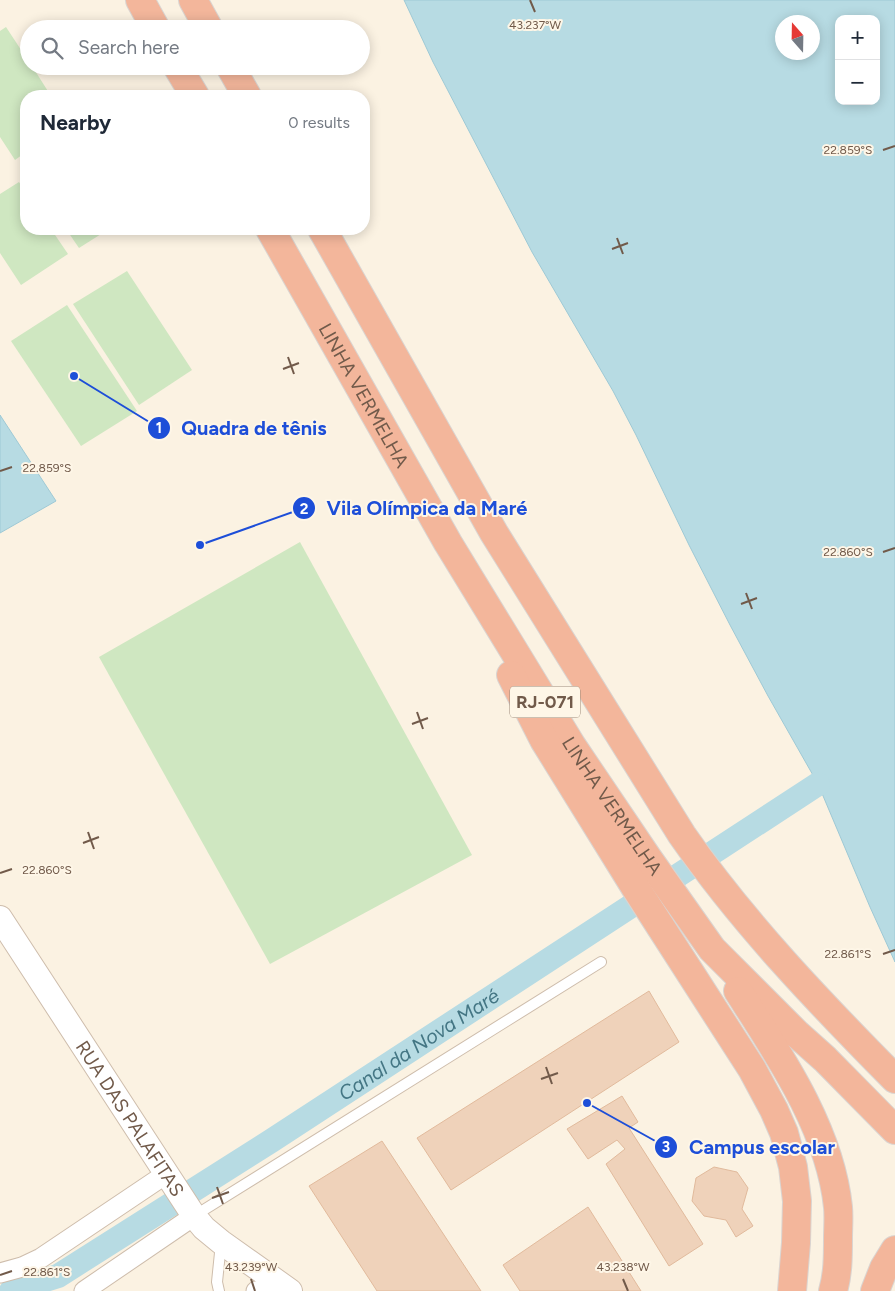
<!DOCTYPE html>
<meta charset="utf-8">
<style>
body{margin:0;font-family:Figtree,sans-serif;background:#f6f6f7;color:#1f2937}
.controls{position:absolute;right:15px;top:15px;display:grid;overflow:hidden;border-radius:10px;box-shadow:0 2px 12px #0003}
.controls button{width:45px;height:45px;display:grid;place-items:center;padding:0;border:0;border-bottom:1px solid #e0e1e3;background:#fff;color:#1f2937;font:25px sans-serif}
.compass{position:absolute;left:775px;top:15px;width:45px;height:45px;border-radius:50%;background:#fff;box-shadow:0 2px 12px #0003;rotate:340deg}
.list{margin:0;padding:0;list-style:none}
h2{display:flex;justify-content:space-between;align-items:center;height:65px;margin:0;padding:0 20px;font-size:21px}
h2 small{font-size:16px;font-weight:400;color:#747a83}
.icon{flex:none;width:28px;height:28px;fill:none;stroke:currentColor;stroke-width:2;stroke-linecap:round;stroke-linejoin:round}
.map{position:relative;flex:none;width:895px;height:1291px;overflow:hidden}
.search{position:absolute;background:#fff;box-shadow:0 2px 12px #0003;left:20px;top:20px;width:350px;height:55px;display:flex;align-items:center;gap:12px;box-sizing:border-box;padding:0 18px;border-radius:28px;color:#747a83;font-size:19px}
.panel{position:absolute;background:#fff;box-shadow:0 2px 12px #0003;left:20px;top:90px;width:350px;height:145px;border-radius:20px}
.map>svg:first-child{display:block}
.green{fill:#cfe7c1}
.water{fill:#b7dbe3;stroke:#9ec9d5;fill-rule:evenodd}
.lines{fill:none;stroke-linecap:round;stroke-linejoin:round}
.canal{stroke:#b7dbe3;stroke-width:24}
.building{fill:#efd2ba;stroke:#e1ba9c}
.service-casing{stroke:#cebdac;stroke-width:12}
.minor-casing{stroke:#cebdac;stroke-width:21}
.tertiary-casing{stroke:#cebdac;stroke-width:26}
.motorway-casing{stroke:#dad4d0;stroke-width:30}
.service{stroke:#fff;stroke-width:10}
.minor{stroke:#fff;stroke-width:19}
.tertiary{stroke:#fff;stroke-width:24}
.motorway{stroke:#f3b69b;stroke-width:28}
.ticks{fill:none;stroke:#715a4a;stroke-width:2}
.labels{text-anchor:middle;stroke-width:4;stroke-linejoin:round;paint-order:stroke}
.shield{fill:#fef6e7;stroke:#9b8979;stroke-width:1}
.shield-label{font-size:18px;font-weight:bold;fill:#715a4a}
.street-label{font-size:19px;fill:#715a4a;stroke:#fef6e7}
.water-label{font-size:20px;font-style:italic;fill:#447684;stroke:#fef6e7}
.ticks-label{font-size:12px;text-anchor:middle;fill:#715a4a;stroke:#fef6e7;stroke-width:4;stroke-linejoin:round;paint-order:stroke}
.leader{fill:none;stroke:#1d4ed8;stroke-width:2}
.callout-dot{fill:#1d4ed8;stroke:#fef6e7;stroke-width:2}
.mark-label{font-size:15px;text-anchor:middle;font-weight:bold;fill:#fff}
.callout-label{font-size:20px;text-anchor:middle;font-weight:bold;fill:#1d4ed8;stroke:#fef6e7;stroke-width:4;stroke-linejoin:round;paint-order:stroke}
</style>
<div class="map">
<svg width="895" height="1291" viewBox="0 0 895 1291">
<rect width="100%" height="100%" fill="#fbf2e2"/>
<!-- green -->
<g class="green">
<polygon points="6,27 29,62 29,66 32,66 51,96 26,96 26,152 15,160 0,137 0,31"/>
<polygon points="19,182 26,193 26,229 51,229 68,254 21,285 0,253 0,194"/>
<polygon points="66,229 109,229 79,248"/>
<polygon points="127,271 192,370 139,405 73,304"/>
<polygon points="67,305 137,411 81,446 11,341"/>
<polygon points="300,542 472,855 270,964 99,657"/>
</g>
<!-- water -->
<g class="water">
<path d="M404,0H895V962L870,907L818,784L768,696L730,625L689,545L636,435L613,391L532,252L433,62ZM839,19H876V101H839ZM782,22H812V52H782Z"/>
<polygon points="0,415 56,501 0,533"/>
</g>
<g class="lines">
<!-- canal -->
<path class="canal" id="s1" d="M11,1291L58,1276L271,1141L818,784"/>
</g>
<!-- building -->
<g class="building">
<polygon points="649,991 679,1042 451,1190 417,1138"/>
<polygon points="622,1096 638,1122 629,1128 703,1244 669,1266 606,1164 625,1149 617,1140 588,1159 567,1129"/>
<polygon points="382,1141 481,1291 377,1291 309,1186"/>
<polygon points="714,1167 737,1172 748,1188 742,1209 753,1226 736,1237 726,1220 704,1216 692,1201 696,1178"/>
<polygon points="588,1207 641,1291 520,1291 503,1265"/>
</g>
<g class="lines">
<!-- service casing -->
<g class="service-casing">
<g id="service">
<polyline points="194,1216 601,962"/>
<polyline points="219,1291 217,1282 221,1243"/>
</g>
</g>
<!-- minor casing -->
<g class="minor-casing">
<g id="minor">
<polyline points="0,1273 22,1267 41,1258 166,1174"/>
<polyline points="84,1291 194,1216"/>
<polyline points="256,1291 282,1286"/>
</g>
</g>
<!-- tertiary casing -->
<g class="tertiary-casing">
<g id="tertiary">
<path id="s2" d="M0,918L194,1216L204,1228L221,1242L290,1291"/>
</g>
</g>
<!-- motorway casing -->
<g class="motorway-casing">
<g id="motorway">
<polyline points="140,0 156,29"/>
<polyline points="193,0 209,29"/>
<polyline points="177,66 195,96"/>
<polyline points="230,66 247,96"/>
<path id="s3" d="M270,229L448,543L572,746L647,857L712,949L797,1034L825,1059L895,1130"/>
<path d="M322,229L494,533L682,835C744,924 819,1002 895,1079"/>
<polyline points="511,675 544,740 635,887 752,1069 774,1110 784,1133 793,1167 797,1201 796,1243 792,1291"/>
<path d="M738,991C779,1055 830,1129 838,1207C839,1217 838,1228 838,1238C838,1256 838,1274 833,1291"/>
<polyline points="875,1291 884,1268 895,1250"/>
</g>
</g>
<!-- service -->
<use href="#service" class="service"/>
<!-- minor -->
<use href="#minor" class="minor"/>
<!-- tertiary -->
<use href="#tertiary" class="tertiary"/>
<!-- motorway -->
<use href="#motorway" class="motorway"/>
</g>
<!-- ticks -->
<path class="ticks" d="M530,0L535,12M883,150L895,146M617,238L623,254M612,249L628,243M288,357L294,374M283,369L299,363M0,471L12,467M883,552L895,548M746,593L752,609M741,604L757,598M417,712L423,729M412,724L428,718M88,832L94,849M83,843L99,837M0,873L12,869M883,954L895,950M546,1067L552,1084M541,1079L558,1073M217,1187L223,1204M212,1198L229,1192M0,1275L12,1271M251,1279L255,1291M623,1279L628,1291"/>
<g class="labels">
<!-- shield labels -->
<rect class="shield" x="510" y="686.5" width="70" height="31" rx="4"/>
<g class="shield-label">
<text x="545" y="708">RJ-071</text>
</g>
<!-- street labels -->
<g class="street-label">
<text dy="7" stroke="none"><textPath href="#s3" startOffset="191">LINHA VERMELHA</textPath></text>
<text dy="7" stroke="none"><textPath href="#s3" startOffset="671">LINHA VERMELHA</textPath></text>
<text dy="7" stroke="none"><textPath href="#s2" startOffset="239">RUA DAS PALAFITAS</textPath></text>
</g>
<!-- water labels -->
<g class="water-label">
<text dy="7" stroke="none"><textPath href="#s1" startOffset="478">Canal da Nova Maré</textPath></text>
</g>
</g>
<g class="ticks-label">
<text x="535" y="29">43.237°W</text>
<text x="848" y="154">22.859°S</text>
<text x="47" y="472">22.859°S</text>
<text x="848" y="556">22.860°S</text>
<text x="47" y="874">22.860°S</text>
<text x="848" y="958">22.861°S</text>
<text x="251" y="1271">43.239°W</text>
<text x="623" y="1271">43.238°W</text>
<text x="47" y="1276">22.861°S</text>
</g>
<!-- callouts -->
<path class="leader" d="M74 376L159 428M200 545L304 508M587 1103L666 1147"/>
<g class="callout-dot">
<circle cx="74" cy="376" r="5"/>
<circle cx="200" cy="545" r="5"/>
<circle cx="587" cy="1103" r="5"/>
<circle cx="159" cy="428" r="12"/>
<circle cx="304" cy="508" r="12"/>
<circle cx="666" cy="1147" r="12"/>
</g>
<g class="mark-label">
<text x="159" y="433">1</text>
<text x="304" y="514">2</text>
<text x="666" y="1152">3</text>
</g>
<g class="callout-label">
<text x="254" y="435">Quadra de tênis</text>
<text x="427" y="515">Vila Olímpica da Maré</text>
<text x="762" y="1154">Campus escolar</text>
</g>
</svg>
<div class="controls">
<button>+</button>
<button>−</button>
</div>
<svg class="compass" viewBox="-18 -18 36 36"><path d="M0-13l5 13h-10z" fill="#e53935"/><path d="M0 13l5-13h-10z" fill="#747a83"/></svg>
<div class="search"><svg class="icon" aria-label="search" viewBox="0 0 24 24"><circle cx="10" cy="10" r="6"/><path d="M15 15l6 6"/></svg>Search here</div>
<section class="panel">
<h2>Nearby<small>0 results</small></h2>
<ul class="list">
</ul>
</section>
</div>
